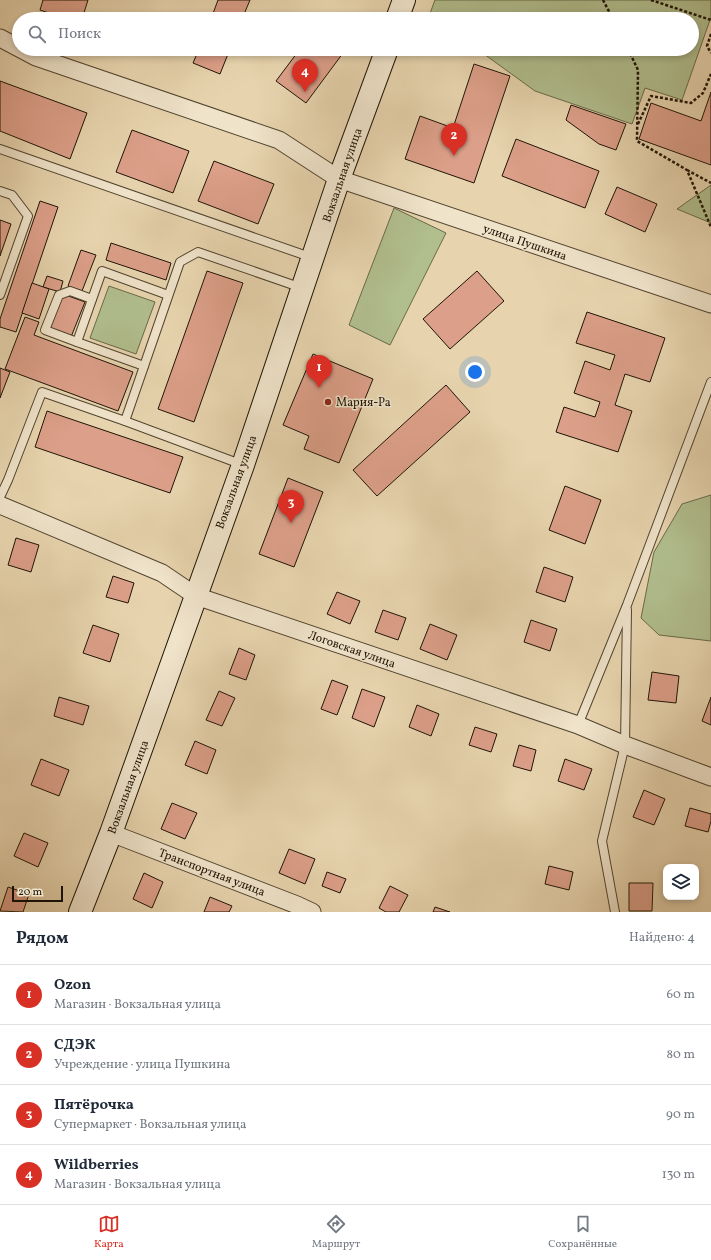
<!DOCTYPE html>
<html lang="ru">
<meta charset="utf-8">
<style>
body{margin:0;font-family:Vollkorn,serif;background:#f2f2f3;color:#1f2937}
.controls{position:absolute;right:12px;bottom:12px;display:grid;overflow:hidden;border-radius:8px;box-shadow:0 2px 6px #0003}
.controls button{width:36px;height:36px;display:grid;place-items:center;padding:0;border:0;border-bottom:1px solid #e0e1e3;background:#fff;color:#1f2937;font:20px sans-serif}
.scale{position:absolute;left:12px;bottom:10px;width:51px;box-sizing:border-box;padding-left:4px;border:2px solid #1f1405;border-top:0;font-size:11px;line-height:14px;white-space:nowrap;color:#1f1405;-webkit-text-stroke:3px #efe3ca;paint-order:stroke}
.you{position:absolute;left:475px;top:372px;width:14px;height:14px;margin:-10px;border:3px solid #fff;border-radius:50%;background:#1a73e8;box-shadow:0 0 0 6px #1a73e833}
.badge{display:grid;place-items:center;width:26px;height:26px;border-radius:50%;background:#d93025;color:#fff;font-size:13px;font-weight:700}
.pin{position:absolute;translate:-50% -33px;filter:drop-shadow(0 1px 2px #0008)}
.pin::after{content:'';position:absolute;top:21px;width:14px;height:12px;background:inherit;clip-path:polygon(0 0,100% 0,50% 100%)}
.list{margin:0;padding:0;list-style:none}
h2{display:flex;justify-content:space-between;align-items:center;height:52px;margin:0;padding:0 16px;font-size:17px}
h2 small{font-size:13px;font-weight:400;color:#747a83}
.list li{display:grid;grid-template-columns:26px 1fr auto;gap:12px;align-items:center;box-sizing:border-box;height:60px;padding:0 16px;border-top:1px solid #e0e1e3}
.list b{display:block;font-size:15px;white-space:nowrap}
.list p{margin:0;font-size:13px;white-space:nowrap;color:#747a83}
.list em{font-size:13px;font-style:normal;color:#747a83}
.icon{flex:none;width:22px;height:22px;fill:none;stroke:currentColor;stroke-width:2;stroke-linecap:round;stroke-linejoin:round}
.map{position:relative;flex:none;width:711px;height:912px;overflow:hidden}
.search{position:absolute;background:#fff;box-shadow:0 2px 6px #0003;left:12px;right:12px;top:12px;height:44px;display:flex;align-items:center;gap:10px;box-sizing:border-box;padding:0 14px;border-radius:22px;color:#747a83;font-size:15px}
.sheet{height:292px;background:#fff}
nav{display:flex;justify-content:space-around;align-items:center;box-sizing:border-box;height:56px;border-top:1px solid #e0e1e3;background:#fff;font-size:11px;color:#747a83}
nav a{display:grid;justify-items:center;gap:2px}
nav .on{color:#d93025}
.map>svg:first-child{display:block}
.green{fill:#b1be8e;stroke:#68694a}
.building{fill:#dc9f89;stroke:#1f1405}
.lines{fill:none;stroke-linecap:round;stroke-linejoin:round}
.lane-casing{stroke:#51442f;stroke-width:10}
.street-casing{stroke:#51442f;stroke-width:19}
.secondary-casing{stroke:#1f1405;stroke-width:24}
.path{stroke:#1f1405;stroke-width:2.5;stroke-dasharray:3 2;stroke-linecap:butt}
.lane{stroke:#efe3ca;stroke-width:8}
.street{stroke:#efe3ca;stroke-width:17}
.secondary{stroke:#efe3ca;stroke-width:22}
.poi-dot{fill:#8f2418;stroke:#efe3ca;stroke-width:1.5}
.labels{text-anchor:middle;stroke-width:3;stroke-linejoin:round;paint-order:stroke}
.street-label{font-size:12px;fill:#1f1405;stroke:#efe3ca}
.poi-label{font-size:12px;fill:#1f1405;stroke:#efe3ca;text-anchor:start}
</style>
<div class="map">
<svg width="711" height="912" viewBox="0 0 711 912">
<rect width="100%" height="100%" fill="#e7d4ae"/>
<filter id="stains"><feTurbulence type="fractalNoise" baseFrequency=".005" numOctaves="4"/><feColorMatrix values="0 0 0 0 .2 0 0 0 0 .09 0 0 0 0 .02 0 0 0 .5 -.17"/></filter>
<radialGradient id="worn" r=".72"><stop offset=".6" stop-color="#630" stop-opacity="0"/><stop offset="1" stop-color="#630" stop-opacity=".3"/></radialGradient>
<!-- green -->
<g class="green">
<polygon points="435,0 711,0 711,17 682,100 645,88 632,124 535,91 484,54 468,49 692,49 692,19 428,19"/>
<polygon points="711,185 711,223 677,209"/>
<polygon points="394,208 446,233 390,345 349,325"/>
<polygon points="109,286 155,302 136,354 90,338"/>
<polygon points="711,495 711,641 659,635 641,618 654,552 682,504"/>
</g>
<!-- building -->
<g class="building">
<polygon points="43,0 88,0 82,19 67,19 40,10"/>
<polygon points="218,0 250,0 242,19 211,19"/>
<polygon points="199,49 230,49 220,74 193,63"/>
<polygon points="300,49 346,49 306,103 276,81"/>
<polygon points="474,64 510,76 474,183 405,159 420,116 453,128"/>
<polygon points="0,81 87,113 70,159 0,131"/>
<polygon points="711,92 711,165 639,139 651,103 701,121"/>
<polygon points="571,105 626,124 616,150 599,144 566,120"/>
<polygon points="132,130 189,151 173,193 116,172"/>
<polygon points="516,139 599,171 585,208 502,176"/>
<polygon points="214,161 274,184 258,224 198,201"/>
<polygon points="617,187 657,204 645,232 605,214"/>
<polygon points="40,201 58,207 16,332 0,327 0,319"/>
<polygon points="0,220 11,224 0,256"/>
<polygon points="111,243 171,263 166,280 106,260"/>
<polygon points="81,250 96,255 82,291 68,286"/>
<polygon points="207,271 243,283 194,422 158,409"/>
<polygon points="477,271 504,301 450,349 423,319"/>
<polygon points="47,276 63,281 60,292 43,287"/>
<polygon points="32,283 49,289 39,319 22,313"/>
<polygon points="63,294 85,302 71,337 50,329"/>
<polygon points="587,312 665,338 650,382 625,374 615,405 632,411 618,452 556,432 564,407 595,417 600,402 574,393 585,361 610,370 615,355 576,343"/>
<polygon points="25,317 39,322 34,335 133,372 118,411 5,369"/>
<polygon points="313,354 373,379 339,463 304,449 309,436 283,425"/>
<polygon points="0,368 10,372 0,398"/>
<polygon points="446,385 470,412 377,496 353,470"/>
<polygon points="47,411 183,457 170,493 35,447"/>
<polygon points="288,478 323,492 294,567 259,554"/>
<polygon points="565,486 601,500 585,544 549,530"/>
<polygon points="16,538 39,545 31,572 8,565"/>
<polygon points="544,567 573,577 565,602 536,592"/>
<polygon points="113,576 134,583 128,603 106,597"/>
<polygon points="337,592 360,601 350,624 327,614"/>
<polygon points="383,610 406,618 398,640 375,632"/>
<polygon points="531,620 557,629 550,651 524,642"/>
<polygon points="430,624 457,635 447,660 420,649"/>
<polygon points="93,625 119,634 110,662 83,653"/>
<polygon points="239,648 255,655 246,680 229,674"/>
<polygon points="652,672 679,676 676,703 648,700"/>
<polygon points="332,680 348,686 337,715 321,709"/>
<polygon points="362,689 385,697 374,727 352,718"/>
<polygon points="219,691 235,698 222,726 206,720"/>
<polygon points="59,697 89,706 83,725 54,716"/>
<polygon points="711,697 711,725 702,721"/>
<polygon points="417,705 439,714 431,736 409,727"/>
<polygon points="475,727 497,734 491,752 469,745"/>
<polygon points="195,741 216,750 207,774 185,765"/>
<polygon points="519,745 536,750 531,771 513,766"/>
<polygon points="41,759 69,770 59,796 31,785"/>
<polygon points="565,759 592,769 584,790 558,781"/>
<polygon points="644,790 665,799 654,825 633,817"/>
<polygon points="172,803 197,813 185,839 161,829"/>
<polygon points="690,808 711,814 711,821 708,832 685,826"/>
<polygon points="24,833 48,843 38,867 14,856"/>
<polygon points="289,849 315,859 305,884 279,873"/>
<polygon points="549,866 573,872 569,890 545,884"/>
<polygon points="327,872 346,879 340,893 322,886"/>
<polygon points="144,873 163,882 152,908 133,899"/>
<polygon points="629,883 653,883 652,911 629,911"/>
<polygon points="390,886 408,895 399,912 386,912 379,908"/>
<polygon points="8,887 29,894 23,912 0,911"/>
<polygon points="210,897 232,906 229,912 204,912"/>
<polygon points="435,907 450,912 433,912"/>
</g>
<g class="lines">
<!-- lane casing -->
<g class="lane-casing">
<g id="lane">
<polyline points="0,149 313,258"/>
<polyline points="0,191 12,195 28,216 0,295"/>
<polyline points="77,342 45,330 59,295 70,291 92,299"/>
<polyline points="144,366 77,342 102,271 168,295"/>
<polyline points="125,421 180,262 198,252 302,288"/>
<polyline points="0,497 8,480 42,392 125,421 243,465"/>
<polyline points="578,725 627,605 711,382"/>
<polyline points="615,912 602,841 625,745 627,610"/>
</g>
</g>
<!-- street casing -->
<g class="street-casing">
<g id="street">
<polyline points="0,38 19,48"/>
<polyline points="21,49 36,57 279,140 339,179 711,304"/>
<polyline points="0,505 162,573 196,596 578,725 625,745 711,777"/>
<polyline points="111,833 297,905 312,912"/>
</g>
</g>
<!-- secondary casing -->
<g class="secondary-casing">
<g id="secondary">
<polyline points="397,19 404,0"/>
<polyline points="80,912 111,833 243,465 339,179 387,49"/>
</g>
</g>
<!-- path -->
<g class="path">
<polyline points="603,0 613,19"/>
<polyline points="651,0 711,20"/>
<polyline points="711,34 707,46 711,53"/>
<polyline points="628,49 638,70 637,141 687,170 711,227"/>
<polyline points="638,124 651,96 691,103 703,93 711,74"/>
<polyline points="687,170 711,183"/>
</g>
<!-- lane -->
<use href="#lane" class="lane"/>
<!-- street -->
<use href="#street" class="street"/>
<!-- secondary -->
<use href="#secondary" class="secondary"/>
</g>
<!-- markers -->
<circle class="poi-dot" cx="328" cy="402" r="4"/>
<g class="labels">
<!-- street labels -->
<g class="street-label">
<text transform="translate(342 175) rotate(-71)" y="4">Вокзальная улица</text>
<text transform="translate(525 242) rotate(19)" y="4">улица Пушкина</text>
<text transform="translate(236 482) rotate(-70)" y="4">Вокзальная улица</text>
<text transform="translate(352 649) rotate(19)" y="4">Логовская улица</text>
<text transform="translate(128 787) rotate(-70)" y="4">Вокзальная улица</text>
<text transform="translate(212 872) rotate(21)" y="4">Транспортная улица</text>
</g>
<!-- poi labels -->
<g class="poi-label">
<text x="336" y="406">Мария-Ра</text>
</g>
</g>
<rect width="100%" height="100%" filter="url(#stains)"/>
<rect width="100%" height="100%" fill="url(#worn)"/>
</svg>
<div class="controls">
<button><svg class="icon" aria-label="layers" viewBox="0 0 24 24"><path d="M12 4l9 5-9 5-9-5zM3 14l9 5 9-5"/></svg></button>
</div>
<div class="scale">20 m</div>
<div class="you"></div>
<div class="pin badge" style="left:319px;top:388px">1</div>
<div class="pin badge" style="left:454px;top:156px">2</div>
<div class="pin badge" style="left:291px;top:523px">3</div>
<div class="pin badge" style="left:305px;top:92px">4</div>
<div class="search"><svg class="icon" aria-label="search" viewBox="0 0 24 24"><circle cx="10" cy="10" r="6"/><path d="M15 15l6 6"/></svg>Поиск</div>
</div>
<section class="sheet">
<h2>Рядом<small>Найдено: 4</small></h2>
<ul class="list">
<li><span class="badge">1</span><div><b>Ozon</b><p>Магазин · Вокзальная улица</p></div><em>60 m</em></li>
<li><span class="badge">2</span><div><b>СДЭК</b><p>Учреждение · улица Пушкина</p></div><em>80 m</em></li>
<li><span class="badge">3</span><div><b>Пятёрочка</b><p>Супермаркет · Вокзальная улица</p></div><em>90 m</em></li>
<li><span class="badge">4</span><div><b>Wildberries</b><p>Магазин · Вокзальная улица</p></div><em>130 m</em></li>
</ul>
</section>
<nav>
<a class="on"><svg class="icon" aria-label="map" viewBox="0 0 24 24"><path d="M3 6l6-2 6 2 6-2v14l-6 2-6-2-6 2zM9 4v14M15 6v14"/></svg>Карта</a>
<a><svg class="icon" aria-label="directions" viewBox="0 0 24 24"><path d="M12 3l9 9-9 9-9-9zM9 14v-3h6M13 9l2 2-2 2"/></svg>Маршрут</a>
<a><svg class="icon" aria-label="saved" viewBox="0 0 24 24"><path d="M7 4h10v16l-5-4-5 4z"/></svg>Сохранённые</a>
</nav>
